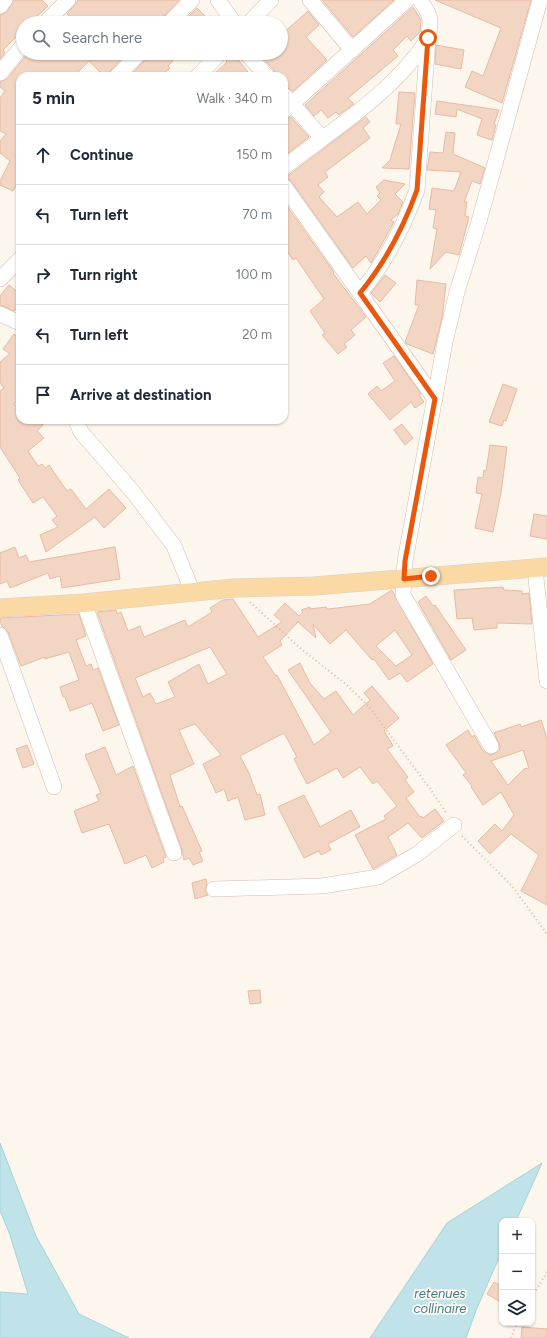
<!DOCTYPE html>
<meta charset="utf-8">
<style>
body{margin:0;font-family:Figtree,sans-serif;background:#f2f2f3;color:#1f2937}
.controls{position:absolute;right:12px;bottom:12px;display:grid;overflow:hidden;border-radius:8px;box-shadow:0 1px 3px #0004}
.controls button{width:36px;height:36px;display:grid;place-items:center;padding:0;border:0;border-bottom:1px solid #e0e1e3;background:#fff;color:#1f2937;font:20px sans-serif}
.stop{position:absolute;width:12px;height:12px;margin:-9px;border:3px solid #ea580c;border-radius:50%;background:#fff}
.stop.end{background:#ea580c;border-color:#fff;box-shadow:0 1px 4px #0008}
.list{margin:0;padding:0;list-style:none}
h2{display:flex;justify-content:space-between;align-items:center;height:52px;margin:0;padding:0 16px;font-size:17px}
h2 small{font-size:13px;font-weight:400;color:#747a83}
.list li{display:grid;grid-template-columns:26px 1fr auto;gap:12px;align-items:center;box-sizing:border-box;height:60px;padding:0 16px;border-top:1px solid #e0e1e3}
.list b{display:block;font-size:15px;white-space:nowrap}
.list em{font-size:13px;font-style:normal;color:#747a83}
.icon{flex:none;width:22px;height:22px;fill:none;stroke:currentColor;stroke-width:2;stroke-linecap:round;stroke-linejoin:round}
.map{position:relative;flex:none;width:547px;height:1338px;overflow:hidden}
.search{position:absolute;background:#fff;box-shadow:0 1px 3px #0004;left:16px;top:16px;width:272px;height:44px;display:flex;align-items:center;gap:10px;box-sizing:border-box;padding:0 14px;border-radius:22px;color:#747a83;font-size:15px}
.panel{position:absolute;background:#fff;box-shadow:0 1px 3px #0004;left:16px;top:72px;width:272px;height:352px;border-radius:12px}
.map>svg:first-child{display:block}
.water{fill:#bfe3e8;stroke:#a5d3da}
.building{fill:#f3d5c3;stroke:#e6bba3;fill-rule:evenodd}
.lines{fill:none;stroke-linecap:round;stroke-linejoin:round}
.minor-casing{stroke:#d1beb0;stroke-width:16}
.major-casing{stroke:#dad1cd;stroke-width:19}
.path{stroke:#d9b8a5;stroke-width:2;stroke-dasharray:1 3;stroke-linecap:butt}
.minor{stroke:#fff;stroke-width:15}
.major{stroke:#fbd9a5;stroke-width:18}
.route{stroke:#ea580c;stroke-width:5}
.labels{text-anchor:middle;stroke-width:3.5;stroke-linejoin:round;paint-order:stroke}
.water-label{font-size:13px;font-style:italic;fill:#437c86;stroke:#fffaf3}
</style>
<div class="map">
<svg width="547" height="1338" viewBox="0 0 547 1338">
<rect width="100%" height="100%" fill="#fdf6ec"/>
<!-- water -->
<g class="water">
<polygon points="0,1143 36,1236 79,1314 129,1338 0,1338 0,1292 28,1294 10,1235 0,1211"/>
<polygon points="542,1163 516,1221 502,1221 502,1251 477,1308 466,1338 370,1338 447,1223"/>
</g>
<!-- building -->
<g class="building">
<polygon points="14,0 42,0 48,6 30,23 23,23 23,36 17,38 16,37 3,50 5,53 0,59 0,15 7,12"/>
<polygon points="78,0 179,0 163,17 160,23 146,23 138,16 131,23 63,23 69,16 67,14"/>
<polygon points="322,0 394,0 353,37"/>
<polygon points="435,0 531,0 502,103 465,87 472,71 483,76 501,28"/>
<polygon points="413,7 421,20 420,32 411,41 407,36 393,50 398,56 348,98 354,104 339,115 336,112 328,118 321,110 314,116 305,105"/>
<polygon points="197,8 212,23 182,23"/>
<polygon points="308,11 319,25 306,37 327,60 293,91 284,86 284,76 276,76 274,70 258,53 281,53 281,35"/>
<polygon points="436,45 464,50 461,69 435,64"/>
<polygon points="28,53 117,53 122,58 111,70 108,76 104,76 89,61 74,76 20,76 20,178 13,191 0,185 0,181 10,161 0,153 0,141 6,134 0,131 0,98 5,91 0,87 0,82 7,79"/>
<polygon points="149,53 180,53 168,66 170,68 161,76 130,76 146,59"/>
<polygon points="233,53 251,76 212,76 227,62 226,61"/>
<polygon points="399,92 415,93 409,169 382,168 390,160 401,124 396,124"/>
<polygon points="437,101 499,110 494,124 496,125 492,140 477,135 482,119 457,109 456,117 435,114"/>
<polygon points="291,117 309,137 284,156 284,120"/>
<polygon points="366,117 370,122 363,128 370,138 325,172 328,177 318,185 324,192 319,197 337,217 358,202 367,214 381,200 377,196 380,193 376,187 384,180 405,184 395,194 403,202 398,214 391,220 394,222 377,253 371,263 366,256 353,268 291,181 286,177"/>
<polygon points="446,132 455,133 453,154 485,168 480,184 472,181 464,202 467,202 465,216 469,217 459,255 446,252 430,269 437,229 433,228 436,210 429,209 432,188 454,191 461,172 427,170 430,152 443,153"/>
<polygon points="284,202 334,272 333,273 366,317 351,330 355,335 344,344 347,347 338,354 322,335 325,333 310,311 324,299 296,258 293,260 284,247"/>
<polygon points="385,275 396,283 380,302 371,293"/>
<polygon points="417,280 446,284 442,318 433,354 407,344 405,342 419,305 415,305"/>
<polygon points="9,285 20,294 20,304 14,311 0,305 0,296"/>
<polygon points="14,334 20,339 20,399 14,404 20,410 20,420 38,420 43,425 37,431 44,438 28,451 38,466 42,464 45,468 49,465 67,491 71,489 86,509 109,489 126,508 104,528 95,517 46,552 40,535 58,527 52,520 57,516 43,497 33,503 18,480 20,478 0,447 0,391 4,388 0,383 0,362 10,354 3,349"/>
<polygon points="394,356 421,394 419,395 424,402 415,408 411,402 390,420 368,394 377,386 381,391 395,381 383,363"/>
<polygon points="503,384 517,389 506,421 504,420 502,426 489,422"/>
<polygon points="402,424 413,438 405,445 394,430"/>
<polygon points="490,445 507,447 501,493 493,532 475,528 482,494 476,493 478,477 483,478 484,470 486,471"/>
<polygon points="534,514 547,516 547,539 530,536"/>
<polygon points="15,547 19,558 26,555 29,562 115,547 120,579 62,588 60,576 50,579 48,573 10,588 7,581 0,584 0,553"/>
<polygon points="503,587 504,590 522,591 522,594 529,593 532,624 497,623 497,628 474,630 472,618 457,619 454,590"/>
<path d="M392,590L433,664L407,682L400,673L389,680L374,659L372,660L346,630L330,644L313,624L316,638L298,622L280,641L282,645L263,657L276,676L277,675L314,745L331,732L288,670L300,663L310,683L324,699L336,691L353,715L370,700L364,693L372,686L399,718L384,731L393,746L387,749L408,777L405,780L414,792L406,798L420,817L421,816L423,818L435,809L444,821L422,838L408,823L388,837L397,855L373,869L355,835L386,819L384,816L397,806L377,781L373,784L360,767L343,778L337,768L307,784L294,759L297,757L284,733L240,756L249,773L257,795L260,794L265,815L245,820L238,797L228,801L224,789L216,793L203,764L221,755L195,724L179,730L194,764L170,775L180,807L182,806L202,851L199,852L203,861L193,865L189,858L184,860L182,850L97,612L116,610L117,614L121,612L128,631L140,626L144,637L185,620L188,627L212,612L210,608L223,600L233,599L258,637L282,622L274,615L285,603L299,616L303,612L301,610L310,607V609L326,607L328,609L370,604ZM395,630L412,655L396,666L376,646ZM210,647L227,674L208,684L199,664L168,682L175,697L156,704L150,693L143,697L135,678Z"/>
<polygon points="426,596 433,606 435,605 466,650 451,660 418,602"/>
<polygon points="79,614 86,636 76,640 86,666 91,664 93,670 98,668 119,725 103,731 92,703 70,711 65,697 63,697 60,687 79,680 69,652 45,659 45,657 21,666 8,632 2,626 0,621 0,618"/>
<path d="M541,720L547,738V905L521,891L539,855L511,834L490,854L478,841L495,824L502,831L514,815L501,792L483,805L471,787L472,786L463,775L466,773L446,745L468,730L472,737L474,735L483,751L491,755L499,751L500,746L494,733L520,724L521,727ZM523,750L529,768L524,769L508,785L491,761Z"/>
<polygon points="27,745 34,764 23,768 16,749"/>
<polygon points="105,747 116,775 133,766 166,857 163,858 164,862 152,868 146,855 125,864 109,824 82,833 74,811 99,801 96,795 101,793 85,755"/>
<polygon points="304,795 320,827 351,810 360,827 328,844 331,850 321,855 319,851 304,858 278,807"/>
<polygon points="206,879 207,884 205,890 208,895 195,899 192,883"/>
<polygon points="260,990 261,1003 250,1004 248,991"/>
<polygon points="494,1282 502,1286 502,1303 487,1294"/>
<polygon points="522,1327 547,1329 547,1338 521,1338"/>
</g>
<g class="lines">
<!-- minor casing -->
<g class="minor-casing">
<g id="minor">
<polyline points="218,0 234,23"/>
<polyline points="310,0 352,50"/>
<polyline points="0,6 5,0"/>
<polyline points="45,23 68,0"/>
<polyline points="169,23 192,0"/>
<polyline points="249,23 271,0"/>
<polyline points="246,53 267,76"/>
<polyline points="0,73 23,45"/>
<polyline points="117,76 140,53"/>
<polyline points="198,76 220,53"/>
<polyline points="284,95 322,138"/>
<polyline points="284,111 407,0"/>
<path d="M284,167C335,128 393,93 428,39"/>
<polyline points="284,186 435,399"/>
<polyline points="0,279 20,259"/>
<path d="M360,293C384,264 404,226 417,190L428,38C432,19 431,16 420,0"/>
<polyline points="0,314 20,323"/>
<polyline points="76,420 81,432 133,492 174,546 193,593"/>
<polyline points="535,569 547,681"/>
<polyline points="84,603 174,853"/>
<polyline points="0,635 54,787"/>
<polyline points="491,746 403,595 405,561 445,342 457,292 480,218 540,0"/>
<polyline points="214,889 322,886 378,877 417,854 454,825"/>
</g>
</g>
<!-- major casing -->
<g class="major-casing">
<polyline id="major" points="0,608 84,603 234,588 314,586 547,567"/>
</g>
<!-- path -->
<g class="path">
<polyline points="250,602 300,648 348,686 370,708 431,790 447,814"/>
<polyline points="462,836 512,886 547,934"/>
<polyline points="532,1297 547,1272"/>
<polyline points="511,1338 517,1323"/>
</g>
<!-- minor -->
<use href="#minor" class="minor"/>
<!-- major -->
<use href="#major" class="major"/>
</g>
<g class="lines">
<!-- route -->
<path class="route" d="M428,38L417,190C404,226 384,264 360,293L435,399L405,561L404,579L431,576"/>
</g>
<g class="labels">
<!-- water labels -->
<g class="water-label">
<text x="440" y="1298">retenues<tspan x="440" dy="15">collinaire</tspan></text>
</g>
</g>
</svg>
<div class="controls">
<button>+</button>
<button>−</button>
<button><svg class="icon" aria-label="layers" viewBox="0 0 24 24"><path d="M12 4l9 5-9 5-9-5zM3 14l9 5 9-5"/></svg></button>
</div>
<div class="stop" style="left:428px;top:38px"></div>
<div class="stop end" style="left:431px;top:576px"></div>
<div class="search"><svg class="icon" aria-label="search" viewBox="0 0 24 24"><circle cx="10" cy="10" r="6"/><path d="M15 15l6 6"/></svg>Search here</div>
<section class="panel">
<h2>5 min<small>Walk · 340 m</small></h2>
<ul class="list">
<li><svg class="icon" aria-label="ahead" viewBox="0 0 24 24"><path d="M12 20V5M6 11l6-6 6 6"/></svg><div><b>Continue</b></div><em>150 m</em></li>
<li><svg class="icon" aria-label="left" viewBox="0 0 24 24"><path d="M17 20v-9H6M10 6l-5 5 5 5"/></svg><div><b>Turn left</b></div><em>70 m</em></li>
<li><svg class="icon" aria-label="right" viewBox="0 0 24 24"><path d="M7 20v-9h11M14 6l5 5-5 5"/></svg><div><b>Turn right</b></div><em>100 m</em></li>
<li><svg class="icon" aria-label="left" viewBox="0 0 24 24"><path d="M17 20v-9H6M10 6l-5 5 5 5"/></svg><div><b>Turn left</b></div><em>20 m</em></li>
<li><svg class="icon" aria-label="arrive" viewBox="0 0 24 24"><path d="M6 21V4h12l-3 4 3 4H6"/></svg><div><b>Arrive at destination</b></div></li>
</ul>
</section>
</div>
